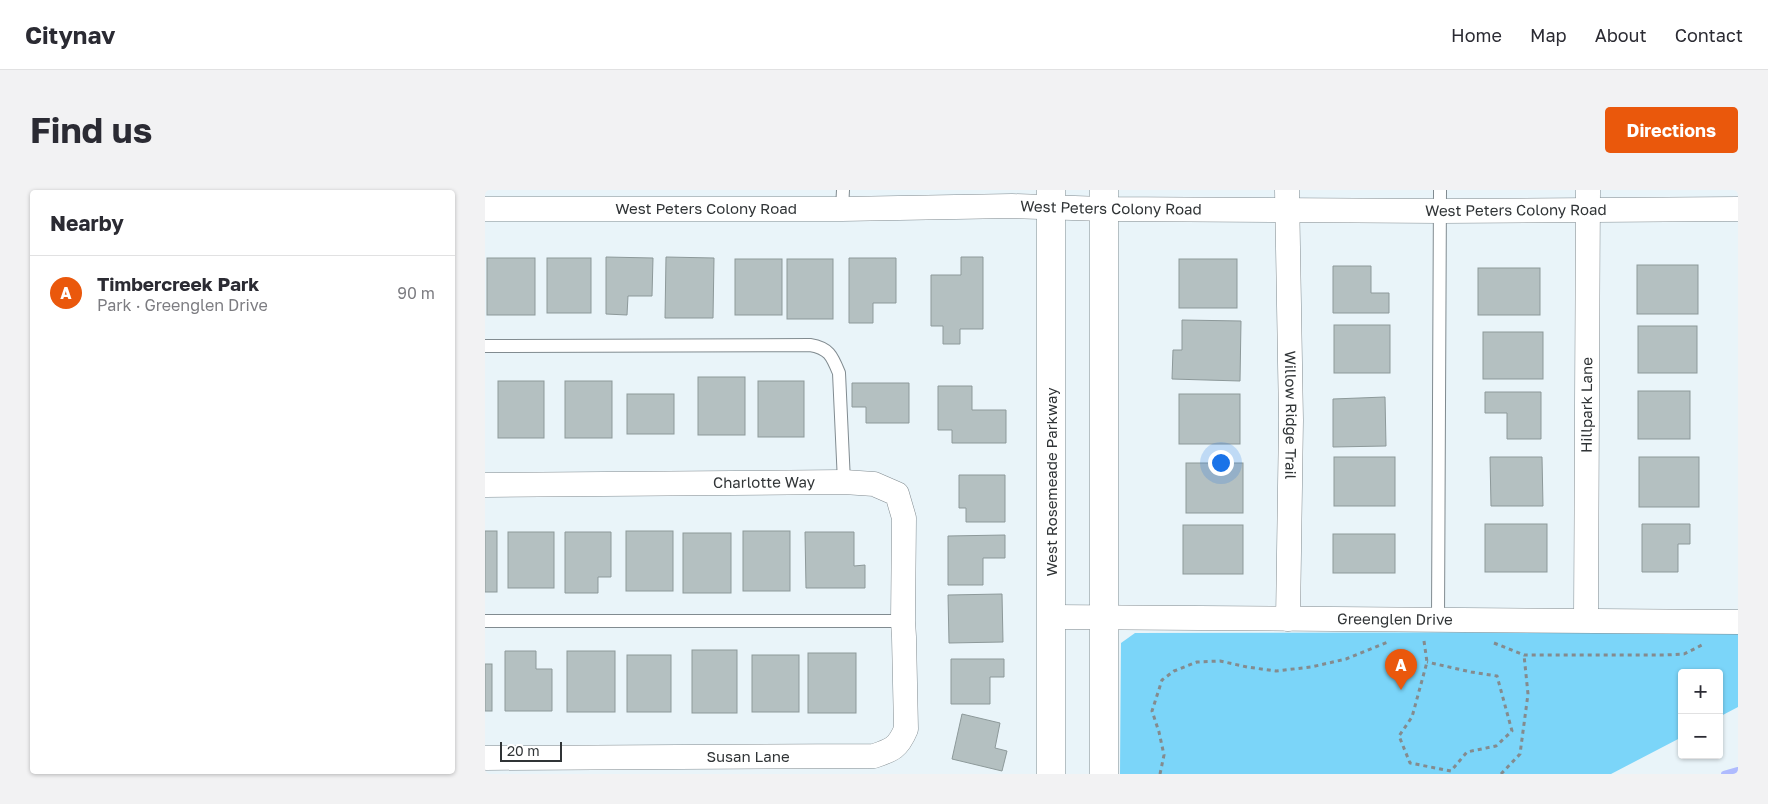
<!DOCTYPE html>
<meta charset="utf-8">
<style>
body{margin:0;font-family:"Golos Text",sans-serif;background:#f2f2f3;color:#2b2b33}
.controls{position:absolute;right:15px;bottom:15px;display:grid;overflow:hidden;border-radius:5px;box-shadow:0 1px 4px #0004}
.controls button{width:45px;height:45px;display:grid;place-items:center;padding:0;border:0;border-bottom:1px solid #e1e1e2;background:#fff;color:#2b2b33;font:25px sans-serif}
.scale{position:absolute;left:15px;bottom:12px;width:62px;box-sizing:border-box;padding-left:5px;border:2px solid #303436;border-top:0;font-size:14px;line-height:18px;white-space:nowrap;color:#303436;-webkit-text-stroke:4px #fff;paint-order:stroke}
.you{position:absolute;left:735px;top:272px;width:18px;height:18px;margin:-12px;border:4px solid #fff;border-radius:50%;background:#1a73e8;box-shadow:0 0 0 8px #1a73e833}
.badge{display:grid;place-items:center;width:32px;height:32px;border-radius:50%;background:#ea580c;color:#fff;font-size:16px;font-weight:700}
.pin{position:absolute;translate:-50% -41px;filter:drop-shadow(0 1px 2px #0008)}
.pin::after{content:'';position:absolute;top:26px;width:18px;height:15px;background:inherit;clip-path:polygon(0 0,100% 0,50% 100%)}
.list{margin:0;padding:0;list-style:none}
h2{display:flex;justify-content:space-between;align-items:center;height:65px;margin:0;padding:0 20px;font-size:21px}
h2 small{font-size:16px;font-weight:400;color:#7c7c81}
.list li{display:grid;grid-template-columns:32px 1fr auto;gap:15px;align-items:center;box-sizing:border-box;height:75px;padding:0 20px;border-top:1px solid #e1e1e2}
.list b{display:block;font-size:19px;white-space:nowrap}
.list p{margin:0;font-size:16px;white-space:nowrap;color:#7c7c81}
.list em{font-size:16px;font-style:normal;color:#7c7c81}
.map{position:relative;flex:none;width:1253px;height:584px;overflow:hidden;border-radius:5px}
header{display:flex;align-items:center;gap:30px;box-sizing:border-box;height:70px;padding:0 25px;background:#fff;border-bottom:1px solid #e1e1e2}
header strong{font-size:24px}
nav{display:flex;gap:28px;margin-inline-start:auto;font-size:18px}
.intro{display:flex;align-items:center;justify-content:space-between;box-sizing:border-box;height:120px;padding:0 30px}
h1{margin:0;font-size:35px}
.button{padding:12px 22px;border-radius:5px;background:#ea580c;color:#fff;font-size:18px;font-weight:700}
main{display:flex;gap:30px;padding:0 30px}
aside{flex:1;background:#fff;border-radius:5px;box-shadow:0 1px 4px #0004}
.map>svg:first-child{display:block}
.green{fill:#7bd5f9}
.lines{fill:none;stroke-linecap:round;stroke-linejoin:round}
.stream{stroke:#afbbfe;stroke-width:6}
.building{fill:#b4c0c1;stroke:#8d999a}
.lane-casing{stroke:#818b90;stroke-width:14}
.street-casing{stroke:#818b90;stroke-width:25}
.secondary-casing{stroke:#818b90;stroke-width:29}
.path{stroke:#848b8e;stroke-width:3;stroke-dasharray:4 4;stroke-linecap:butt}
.lane{stroke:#fff;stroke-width:12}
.street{stroke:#fff;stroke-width:24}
.secondary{stroke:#fff;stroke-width:28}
.labels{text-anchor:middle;stroke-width:4;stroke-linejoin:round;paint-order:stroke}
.street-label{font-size:15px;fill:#303436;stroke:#fff}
</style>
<header>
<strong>Citynav</strong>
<nav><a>Home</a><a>Map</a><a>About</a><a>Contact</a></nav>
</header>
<div class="intro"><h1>Find us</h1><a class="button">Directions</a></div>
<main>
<aside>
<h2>Nearby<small></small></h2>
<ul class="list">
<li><span class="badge">A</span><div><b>Timbercreek Park</b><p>Park · Greenglen Drive</p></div><em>90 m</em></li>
</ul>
</aside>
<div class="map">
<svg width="1253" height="584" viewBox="0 0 1253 584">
<rect width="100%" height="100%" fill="#e9f4f9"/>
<!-- green -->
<polygon class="green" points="1226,442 1253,444 1253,517 1234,527 1234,483 1197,483 1197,547 1126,584 635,584 636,453 650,443"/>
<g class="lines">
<!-- stream -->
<polyline class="stream" points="1239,584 1253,580"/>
</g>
<!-- building -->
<g class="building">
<polygon points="121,67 168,68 167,106 143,106 142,125 121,124"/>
<polygon points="181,67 229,68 228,128 180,128"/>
<polygon points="476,67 498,67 498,139 475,139 475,154 458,154 458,136 446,136 446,85 476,85"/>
<rect x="2" y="68" width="48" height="57"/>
<rect x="62" y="68" width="44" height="55"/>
<polygon points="364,68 411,68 411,113 388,113 388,133 364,133"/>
<rect x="250" y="69" width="47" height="56"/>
<rect x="302" y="69" width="46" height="60"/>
<rect x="694" y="69" width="58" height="49"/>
<rect x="1152" y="75" width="61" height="49"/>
<polygon points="848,76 886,76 886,103 904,103 904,123 848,123"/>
<rect x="993" y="78" width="62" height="47"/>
<polygon points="697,130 756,131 755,191 687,189 688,160 697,160"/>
<rect x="849" y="135" width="56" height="48"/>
<rect x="1153" y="136" width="59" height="47"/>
<rect x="998" y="142" width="60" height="47"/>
<rect x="213" y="187" width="47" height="58"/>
<rect x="13" y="191" width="46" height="57"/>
<rect x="80" y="191" width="47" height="57"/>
<rect x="273" y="191" width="46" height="56"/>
<polygon points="367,193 424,193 424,233 381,233 381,217 367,217"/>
<polygon points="453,196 487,196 487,220 521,220 521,253 467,253 467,240 453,240"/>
<rect x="1153" y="201" width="52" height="48"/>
<polygon points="1000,202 1056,202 1056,249 1022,249 1022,223 1000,223"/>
<rect x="142" y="204" width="47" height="40"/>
<rect x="694" y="204" width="61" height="50"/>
<polygon points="900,207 901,256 848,257 848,209"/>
<rect x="849" y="267" width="61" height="49"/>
<polygon points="1005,267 1057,267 1058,316 1006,316"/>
<rect x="1154" y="267" width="60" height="50"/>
<rect x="701" y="273" width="57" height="50"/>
<polygon points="474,285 520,285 520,332 481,332 481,318 474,318"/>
<rect x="1000" y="334" width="62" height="48"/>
<polygon points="1157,334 1205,334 1205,354 1193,354 1193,382 1157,382"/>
<rect x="698" y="335" width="60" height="49"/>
<rect x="0" y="341" width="12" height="61"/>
<rect x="141" y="341" width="47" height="60"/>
<rect x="258" y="341" width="47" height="60"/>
<rect x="23" y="342" width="46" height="56"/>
<polygon points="80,342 126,342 126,387 113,387 113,403 80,403"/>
<polygon points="320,342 369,342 369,376 380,375 380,398 321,398"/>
<rect x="198" y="343" width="48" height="60"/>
<rect x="848" y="344" width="62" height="39"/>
<polygon points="520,345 520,368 498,368 498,395 463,395 463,346"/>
<polygon points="517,404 518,452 464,453 463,405"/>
<rect x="207" y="460" width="45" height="63"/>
<polygon points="20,461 51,461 51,479 67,479 67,521 20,521"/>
<rect x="82" y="461" width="48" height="61"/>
<rect x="323" y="463" width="48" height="60"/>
<rect x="142" y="465" width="44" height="57"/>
<rect x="267" y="465" width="47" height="57"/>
<polygon points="466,469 519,469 519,487 505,487 505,514 466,514"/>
<rect x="0" y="474" width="7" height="47"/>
<polygon points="477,524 515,533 510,558 522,561 517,581 467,569"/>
</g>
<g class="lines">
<!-- lane casing -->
<g class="lane-casing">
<g id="lane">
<polyline points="357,19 358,0"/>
<path d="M0,156L325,155C344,158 347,166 354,183L359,292"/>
<polyline points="953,430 955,0"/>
<polyline points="0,431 418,431"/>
</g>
</g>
<!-- street casing -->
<g class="street-casing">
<g id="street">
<path id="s1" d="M802,0L806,230L803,429"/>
<path id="s2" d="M0,19H357L527,16L619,19L956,21L1253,19"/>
<path id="s3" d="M0,295L359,292L389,294L412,304L419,328L418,431L419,447L421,539C413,558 407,560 389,566L0,568"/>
<path id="s4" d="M566,427L1253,432"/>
<path id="s5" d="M1101,430L1103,0"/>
</g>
</g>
<!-- secondary casing -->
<g class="secondary-casing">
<g id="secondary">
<polyline points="619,0 619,584"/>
<polyline points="566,584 566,0"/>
</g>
</g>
<!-- path -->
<g class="path">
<polyline points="939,451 942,472 927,527 914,546 925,573 966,581 982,562 1011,556 1027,541 1012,486 986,482 942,472"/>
<polyline points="1009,453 1039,465 1180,465 1199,464 1219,454"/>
<polyline points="675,584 679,565 674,542 667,521 677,490 689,481 712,472 735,471 762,477 791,481 826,477 861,469 903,452"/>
<polyline points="1016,584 1035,564 1043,504 1039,465"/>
</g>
<!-- lane -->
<use href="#lane" class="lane"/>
<!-- street -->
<use href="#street" class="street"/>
<!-- secondary -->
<use href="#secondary" class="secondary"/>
</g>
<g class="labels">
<!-- street labels -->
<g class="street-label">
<text dy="5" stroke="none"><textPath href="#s2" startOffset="626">West Peters Colony Road</textPath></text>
<text dy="5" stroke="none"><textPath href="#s2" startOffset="221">West Peters Colony Road</textPath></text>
<text dy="5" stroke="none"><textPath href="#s2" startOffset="1031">West Peters Colony Road</textPath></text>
<text dy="5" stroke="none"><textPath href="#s5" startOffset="215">Hillpark Lane</textPath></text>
<text dy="5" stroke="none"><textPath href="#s1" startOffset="225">Willow Ridge Trail</textPath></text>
<text dy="5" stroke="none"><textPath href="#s3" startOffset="279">Charlotte Way</textPath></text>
<text transform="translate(567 292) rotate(-90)" y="5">West Rosemeade Parkway</text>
<text dy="5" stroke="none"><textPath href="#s4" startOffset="344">Greenglen Drive</textPath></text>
<text x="263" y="572">Susan Lane</text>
</g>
</g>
</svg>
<div class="controls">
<button>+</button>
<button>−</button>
</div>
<div class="scale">20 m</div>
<div class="you"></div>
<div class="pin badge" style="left:916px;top:500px">A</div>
</div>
</main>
